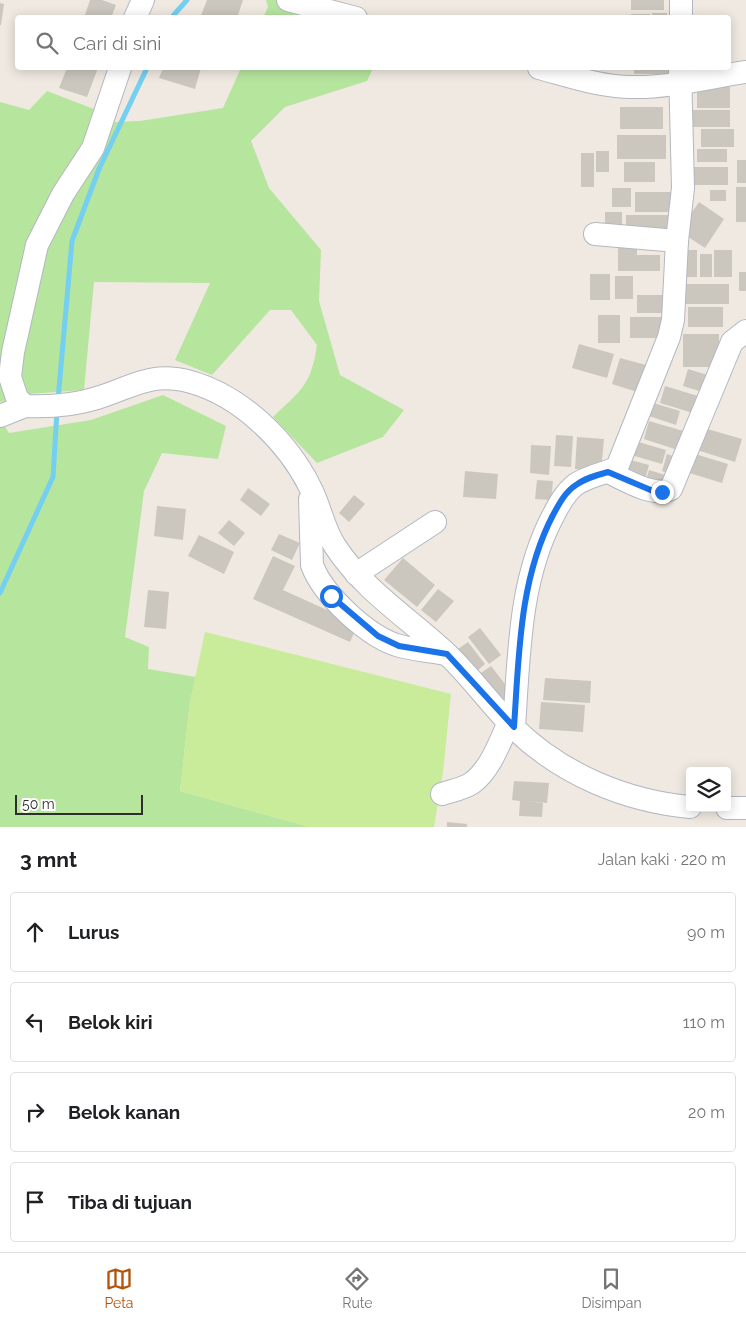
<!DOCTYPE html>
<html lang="id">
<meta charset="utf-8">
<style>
body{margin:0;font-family:Raleway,sans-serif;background:#f6f6f6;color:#202124}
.controls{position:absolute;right:15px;bottom:15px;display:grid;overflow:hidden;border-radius:5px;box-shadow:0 2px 12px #0003}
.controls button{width:45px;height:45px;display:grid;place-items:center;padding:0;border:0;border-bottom:1px solid #e0e0e0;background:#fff;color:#202124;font:25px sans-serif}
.scale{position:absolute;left:15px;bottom:12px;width:128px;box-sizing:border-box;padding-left:5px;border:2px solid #2e2e2e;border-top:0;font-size:14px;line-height:18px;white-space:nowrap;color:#2e2e2e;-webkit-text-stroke:4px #fff;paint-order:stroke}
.stop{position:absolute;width:15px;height:15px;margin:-11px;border:4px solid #1a73e8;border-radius:50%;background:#fff}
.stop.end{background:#1a73e8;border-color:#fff;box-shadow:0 1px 5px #0008}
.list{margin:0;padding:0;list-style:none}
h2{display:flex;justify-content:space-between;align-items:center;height:65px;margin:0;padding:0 20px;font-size:21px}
h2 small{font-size:16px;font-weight:400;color:#757577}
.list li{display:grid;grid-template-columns:32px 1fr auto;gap:15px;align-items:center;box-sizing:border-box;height:80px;margin:0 10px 10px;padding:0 10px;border:1px solid #e0e0e0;border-radius:5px}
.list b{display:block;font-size:19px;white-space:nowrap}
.list em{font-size:16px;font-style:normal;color:#757577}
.icon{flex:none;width:28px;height:28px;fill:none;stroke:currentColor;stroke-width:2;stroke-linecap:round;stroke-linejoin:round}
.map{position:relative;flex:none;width:746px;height:827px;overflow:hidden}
.search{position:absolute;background:#fff;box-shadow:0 2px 12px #0003;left:15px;right:15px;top:15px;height:55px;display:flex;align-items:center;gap:12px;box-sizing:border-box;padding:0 18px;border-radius:5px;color:#757577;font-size:19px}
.sheet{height:425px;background:#fff}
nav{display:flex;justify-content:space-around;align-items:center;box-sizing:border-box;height:70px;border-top:1px solid #e0e0e0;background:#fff;font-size:14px;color:#757577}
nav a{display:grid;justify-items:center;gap:2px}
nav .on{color:#b45309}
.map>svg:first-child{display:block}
.green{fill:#b6e59e}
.pitch{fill:#c9ec9a}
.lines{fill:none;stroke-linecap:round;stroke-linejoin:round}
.stream{stroke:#75cff0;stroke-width:5}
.building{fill:#cbc7bf}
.minor-casing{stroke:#b4b7c1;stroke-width:24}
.minor{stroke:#fff;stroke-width:22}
.route{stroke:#1a73e8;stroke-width:6}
</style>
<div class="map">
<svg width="746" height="827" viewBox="0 0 746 827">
<rect width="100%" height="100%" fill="#efe9e1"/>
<!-- green -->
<g class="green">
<polygon points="266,0 334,0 341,17 263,18 268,7"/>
<path d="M241,68H373L367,81L285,107L251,141L269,188L321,250L319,301L340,375L404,410L383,437L317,463L273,417C301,390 311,386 317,345L291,310H270L212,375L175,360L210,283L94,282L84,390L29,394L0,402V102L29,110L47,91L99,111L115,122L140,121L223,108Z"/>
<polygon points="163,395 226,426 218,459 162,453 144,491 125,637 149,647 148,669 196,677 190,702 180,791 310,827 0,827 0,419 9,433 91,420"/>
</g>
<!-- pitch -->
<polygon class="pitch" points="205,632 451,694 443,772 434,827 310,827 180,791 190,702"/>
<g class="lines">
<!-- stream -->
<g class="stream">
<polyline points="171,18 187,0"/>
<polyline points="58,400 72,241 99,169 147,68"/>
<polyline points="0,593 53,477 57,411"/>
</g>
</g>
<!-- building -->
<g class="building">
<polygon points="90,0 102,0 116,5 111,18 84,18"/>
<polygon points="207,0 243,0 237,18 200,18"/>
<rect x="631" y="0" width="33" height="10"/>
<polygon points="0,3 4,4 1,25 0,25"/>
<rect x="652" y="13" width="15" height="5"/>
<rect x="631" y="14" width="19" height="4"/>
<polygon points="67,68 98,68 87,97 59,88"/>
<polygon points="163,68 201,68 195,89 159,78"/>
<rect x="634" y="68" width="35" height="6"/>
<rect x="697" y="87" width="33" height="21"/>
<rect x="620" y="107" width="43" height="22"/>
<rect x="691" y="110" width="39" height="17"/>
<rect x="701" y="129" width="33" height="18"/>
<rect x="617" y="135" width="49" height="24"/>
<rect x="697" y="149" width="30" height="13"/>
<rect x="596" y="151" width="13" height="21"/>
<rect x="581" y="153" width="13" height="34"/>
<rect x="737" y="160" width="9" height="23"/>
<rect x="624" y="162" width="31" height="20"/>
<rect x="693" y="167" width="35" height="18"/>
<rect x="736" y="187" width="10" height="35"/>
<rect x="612" y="188" width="19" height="19"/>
<rect x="710" y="190" width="16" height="11"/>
<rect x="635" y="192" width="41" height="20"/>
<polygon points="699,202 724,219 705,248 679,231"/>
<rect x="605" y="212" width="17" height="18"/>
<rect x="626" y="215" width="43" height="19"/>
<polygon points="618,239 637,239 637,255 660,255 660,271 618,271"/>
<rect x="679" y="250" width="18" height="27"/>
<rect x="714" y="250" width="18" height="27"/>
<rect x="700" y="254" width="12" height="23"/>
<rect x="739" y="272" width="7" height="19"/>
<rect x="590" y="274" width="20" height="26"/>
<rect x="615" y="276" width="18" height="23"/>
<rect x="684" y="284" width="45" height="20"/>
<rect x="637" y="295" width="26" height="18"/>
<rect x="688" y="307" width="35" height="20"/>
<rect x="598" y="315" width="22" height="28"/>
<rect x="630" y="317" width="32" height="21"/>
<rect x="683" y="334" width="36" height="33"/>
<polygon points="579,344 614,354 607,378 572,368"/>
<polygon points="620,358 646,365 637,392 612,384"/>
<polygon points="688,369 714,377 709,394 683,386"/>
<polygon points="665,386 698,396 693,413 660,403"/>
<polygon points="653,403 680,411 676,425 649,416"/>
<polygon points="649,421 690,433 684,452 644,439"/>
<polygon points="704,428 742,439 735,462 697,450"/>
<polygon points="556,435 573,436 571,467 554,466"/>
<polygon points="577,437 604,439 601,471 575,469"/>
<polygon points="635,441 666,450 662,464 631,455"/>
<polygon points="531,445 551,446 549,475 530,473"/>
<polygon points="692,453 728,464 722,483 686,472"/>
<polygon points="667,454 681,459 676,476 662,471"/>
<polygon points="627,459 649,465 645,480 623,473"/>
<polygon points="649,470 672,477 669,487 646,480"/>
<polygon points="465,471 498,474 496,499 463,497"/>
<polygon points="537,480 553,481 551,500 535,499"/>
<polygon points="248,488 270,504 261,516 240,500"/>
<polygon points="354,495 365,504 349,522 339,513"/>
<polygon points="157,506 186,509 183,540 154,536"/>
<polygon points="229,520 245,533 234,546 218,533"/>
<polygon points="279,534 300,543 292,560 271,550"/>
<polygon points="199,535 234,552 224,574 188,556"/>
<polygon points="273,556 295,566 283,590 358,624 350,642 253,599"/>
<polygon points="403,558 435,585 417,607 384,580"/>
<polygon points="438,589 454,601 436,622 421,610"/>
<polygon points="148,590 169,592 166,629 144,627"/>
<polygon points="480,628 501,655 489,664 468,637"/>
<polygon points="468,642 485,664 476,672 458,649"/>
<polygon points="491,666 512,693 496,704 475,677"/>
<polygon points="545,678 591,681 590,703 543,700"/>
<polygon points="541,702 585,705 583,732 539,729"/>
<polygon points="514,781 549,783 547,803 526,801 543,803 542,817 519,816 520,801 512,800"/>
<polygon points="447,822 467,824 467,827 447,827"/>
</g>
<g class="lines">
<!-- minor casing -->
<g class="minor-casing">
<g id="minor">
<polyline points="288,0 356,18"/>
<polyline points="135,18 143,0"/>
<polyline points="681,18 681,0"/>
<path d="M120,68L93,148L63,194L37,245L13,352L10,377L17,398L25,406C48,407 75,405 97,398C133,387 150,371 191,382C241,396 287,441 310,487C320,505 323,528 335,546C364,591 410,619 448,655C472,678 491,705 514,728C561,774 625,801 690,807"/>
<path d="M539,68C569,76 601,87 632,87C670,88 709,77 746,72"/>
<polyline points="595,234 677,241"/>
<polyline points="0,416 25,406"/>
<path d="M608,472C624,479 653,498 671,489L732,342L746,331"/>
<path d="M310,499L312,565C323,595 369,638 400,646C415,650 431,651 446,654"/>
<polyline points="356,574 435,522"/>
<path d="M514,727C519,656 519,580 553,516C559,504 565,493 575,485C586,477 602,474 614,469L618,465L669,337L673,320L677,241L683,188L680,68"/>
<path d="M442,794C451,791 463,789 472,783C490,770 500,742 509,722"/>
<polyline points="727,808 746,808"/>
</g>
</g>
<!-- minor -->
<use href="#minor" class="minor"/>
</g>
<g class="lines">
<!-- route -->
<path class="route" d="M331,596L378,636L399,646L447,654L514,727C519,656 519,580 553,515C559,504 565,492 576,485C585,478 597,475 608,472L653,491L662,492"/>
</g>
</svg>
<div class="controls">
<button><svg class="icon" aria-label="layers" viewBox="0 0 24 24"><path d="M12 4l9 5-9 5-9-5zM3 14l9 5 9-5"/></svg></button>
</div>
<div class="scale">50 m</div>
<div class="stop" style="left:331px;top:596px"></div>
<div class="stop end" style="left:662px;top:492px"></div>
<div class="search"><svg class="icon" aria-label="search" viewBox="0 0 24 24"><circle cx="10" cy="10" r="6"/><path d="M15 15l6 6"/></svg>Cari di sini</div>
</div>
<section class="sheet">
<h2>3 mnt<small>Jalan kaki · 220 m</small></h2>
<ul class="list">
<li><svg class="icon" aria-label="ahead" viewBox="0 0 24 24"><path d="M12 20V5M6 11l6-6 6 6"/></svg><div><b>Lurus</b></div><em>90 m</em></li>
<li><svg class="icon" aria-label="left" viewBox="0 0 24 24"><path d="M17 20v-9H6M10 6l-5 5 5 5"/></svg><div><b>Belok kiri</b></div><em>110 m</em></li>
<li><svg class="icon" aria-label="right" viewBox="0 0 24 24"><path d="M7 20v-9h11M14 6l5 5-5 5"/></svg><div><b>Belok kanan</b></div><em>20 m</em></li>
<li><svg class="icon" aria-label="arrive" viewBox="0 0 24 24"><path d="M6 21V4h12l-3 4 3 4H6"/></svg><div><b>Tiba di tujuan</b></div></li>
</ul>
</section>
<nav>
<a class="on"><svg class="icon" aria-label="map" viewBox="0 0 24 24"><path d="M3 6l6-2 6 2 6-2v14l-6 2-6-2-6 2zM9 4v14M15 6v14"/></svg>Peta</a>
<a><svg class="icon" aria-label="directions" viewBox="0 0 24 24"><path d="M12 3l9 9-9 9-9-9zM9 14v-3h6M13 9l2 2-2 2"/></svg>Rute</a>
<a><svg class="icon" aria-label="saved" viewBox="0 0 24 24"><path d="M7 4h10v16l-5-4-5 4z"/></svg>Disimpan</a>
</nav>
